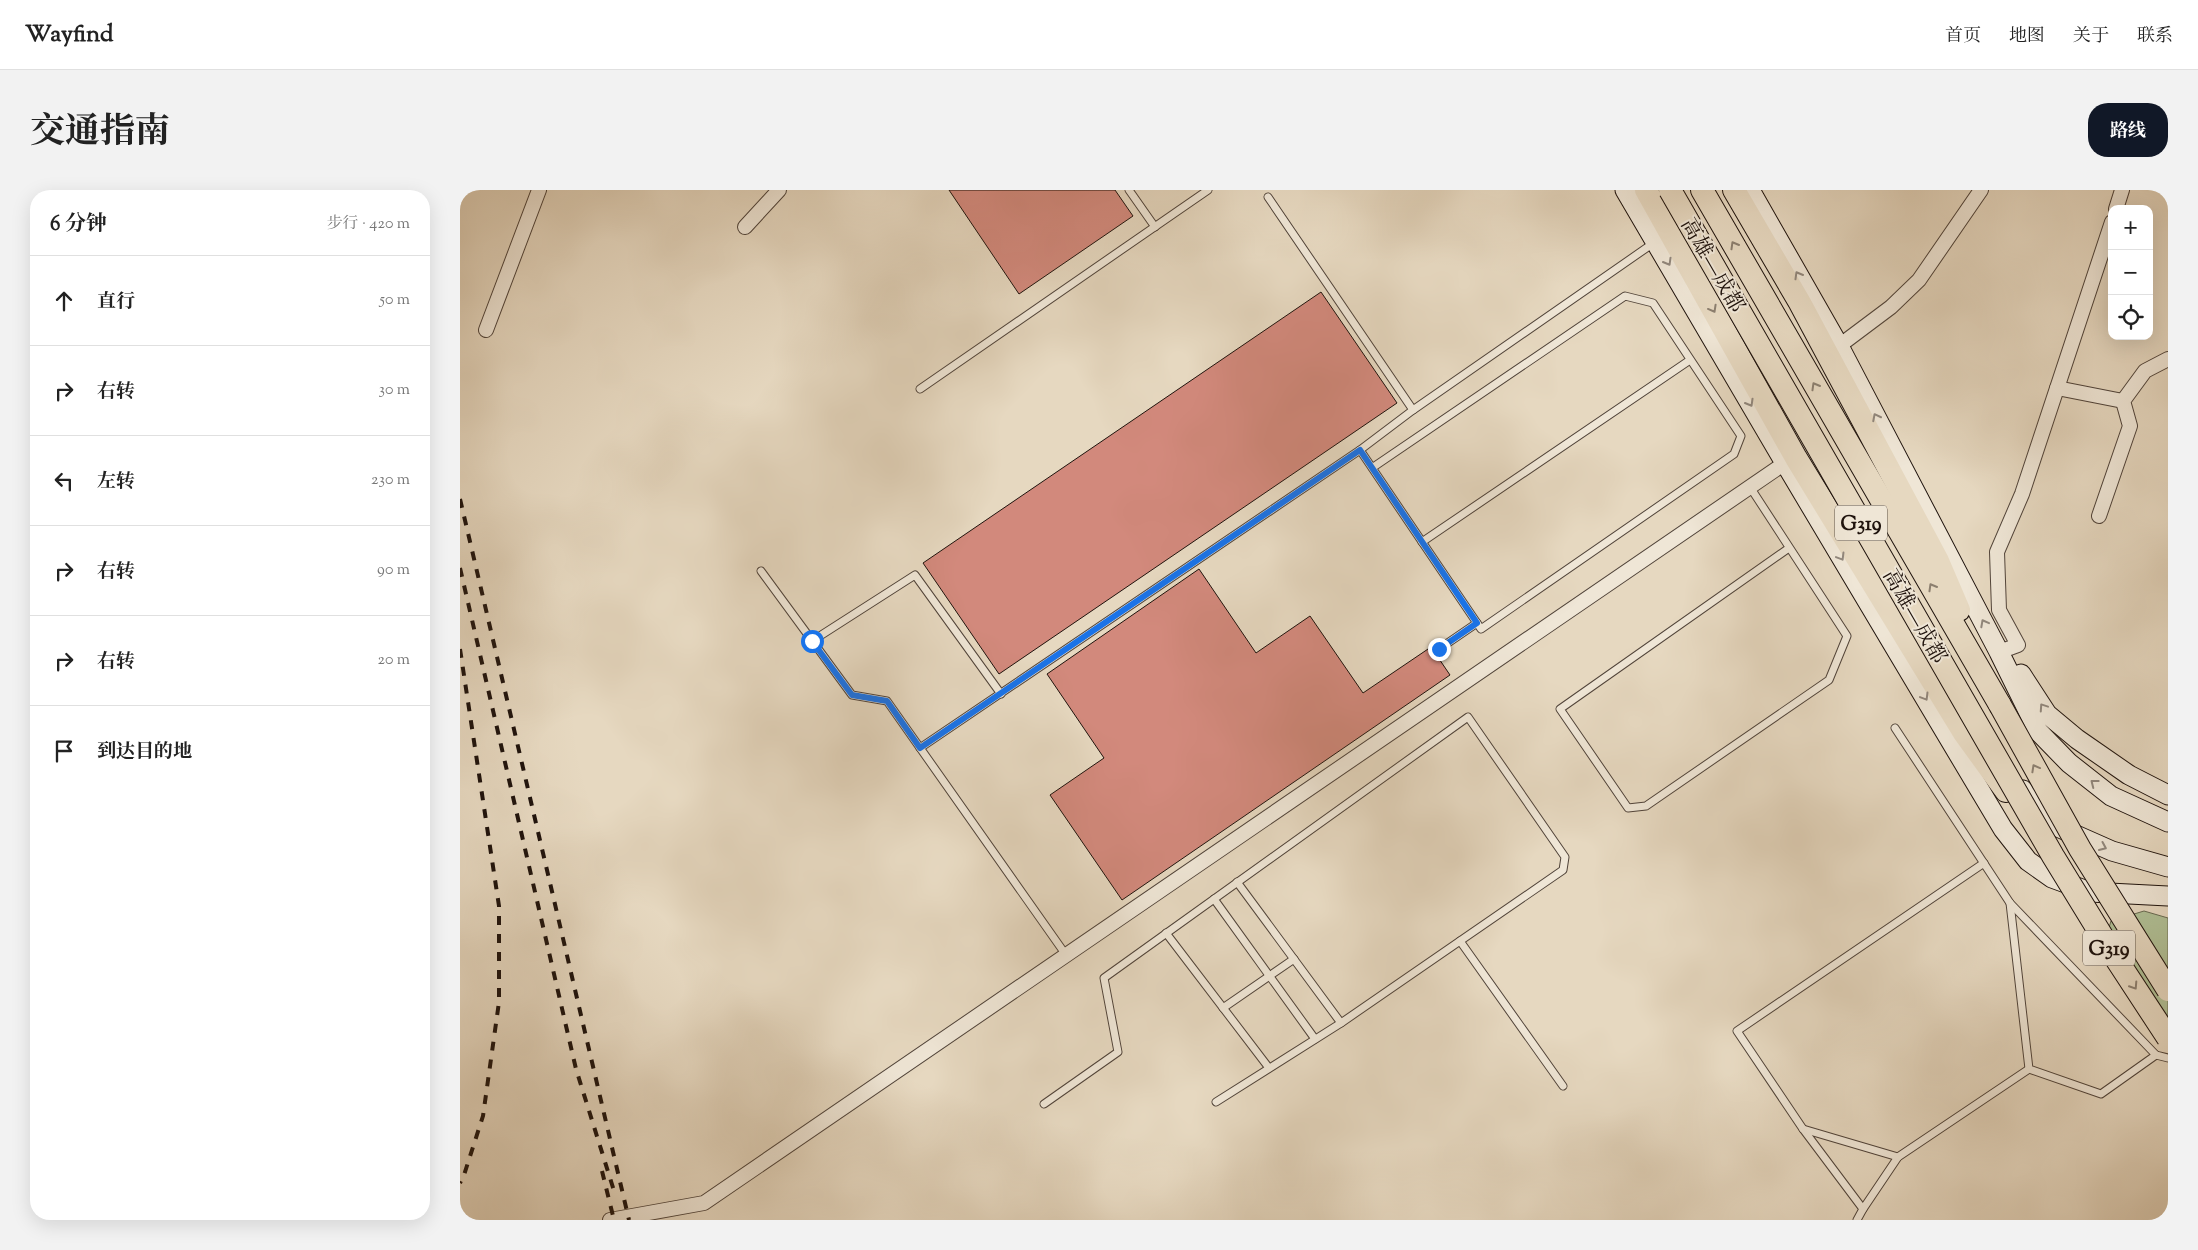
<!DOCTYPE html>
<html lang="zh">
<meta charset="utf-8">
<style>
body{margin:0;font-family:"Sorts Mill Goudy","Noto Serif SC",serif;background:#f2f2f2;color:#222}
.controls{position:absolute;right:15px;top:15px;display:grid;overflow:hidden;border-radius:10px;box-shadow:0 5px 20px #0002}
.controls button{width:45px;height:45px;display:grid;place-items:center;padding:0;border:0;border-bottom:1px solid #e0e0e0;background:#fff;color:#222;font:25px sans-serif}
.stop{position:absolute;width:15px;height:15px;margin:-11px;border:4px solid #1a73e8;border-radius:50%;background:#fff}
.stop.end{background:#1a73e8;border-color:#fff;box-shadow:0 1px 5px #0008}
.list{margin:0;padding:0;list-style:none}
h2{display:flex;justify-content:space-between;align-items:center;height:65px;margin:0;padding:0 20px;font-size:21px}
h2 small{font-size:16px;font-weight:400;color:#767676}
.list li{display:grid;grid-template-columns:32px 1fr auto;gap:15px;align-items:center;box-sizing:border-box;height:90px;padding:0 20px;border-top:1px solid #e0e0e0}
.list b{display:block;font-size:19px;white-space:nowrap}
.list em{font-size:16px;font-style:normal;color:#767676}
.icon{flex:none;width:28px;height:28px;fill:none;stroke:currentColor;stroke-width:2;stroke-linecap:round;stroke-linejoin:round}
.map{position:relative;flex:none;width:1708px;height:1030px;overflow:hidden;border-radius:20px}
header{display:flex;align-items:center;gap:30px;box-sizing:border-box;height:70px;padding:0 25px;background:#fff;border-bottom:1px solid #e0e0e0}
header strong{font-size:24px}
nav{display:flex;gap:28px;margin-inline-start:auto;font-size:18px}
.intro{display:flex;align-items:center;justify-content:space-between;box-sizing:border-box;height:120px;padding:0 30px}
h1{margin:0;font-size:35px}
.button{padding:12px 22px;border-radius:20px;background:#111827;color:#fff;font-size:18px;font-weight:700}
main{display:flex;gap:30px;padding:0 30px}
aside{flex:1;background:#fff;border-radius:20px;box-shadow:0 5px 20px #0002}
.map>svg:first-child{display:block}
.green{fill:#b0c096;stroke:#686a52}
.building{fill:#d2897c;stroke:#1f130d}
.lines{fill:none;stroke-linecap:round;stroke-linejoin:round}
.service-casing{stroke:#51443a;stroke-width:9}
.minor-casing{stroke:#51443a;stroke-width:16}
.secondary-casing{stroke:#1f130d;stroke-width:21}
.trunk-casing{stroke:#1f130d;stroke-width:24}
.service{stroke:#efe6d6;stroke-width:7}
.minor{stroke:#efe6d6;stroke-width:14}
.secondary{stroke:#efe6d6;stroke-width:19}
.trunk{stroke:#e6d8c0;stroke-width:22}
.rail{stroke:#1f130d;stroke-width:4;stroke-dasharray:9 9;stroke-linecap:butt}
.trunk-bridge-casing{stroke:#1f130d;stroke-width:24;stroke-linecap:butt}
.trunk-bridge{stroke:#e6d8c0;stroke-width:22}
.oneway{stroke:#8c7f6f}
.oneway2{stroke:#91877c}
.route{stroke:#1a73e8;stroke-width:6}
.labels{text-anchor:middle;stroke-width:4;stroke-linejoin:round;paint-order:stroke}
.shield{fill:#efe6d6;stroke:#5d5249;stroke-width:1}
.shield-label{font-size:20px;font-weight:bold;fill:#1f130d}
.street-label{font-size:21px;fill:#1f130d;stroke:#efe6d6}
</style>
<header>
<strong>Wayfind</strong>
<nav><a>首页</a><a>地图</a><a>关于</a><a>联系</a></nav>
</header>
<div class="intro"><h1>交通指南</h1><a class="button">路线</a></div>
<main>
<aside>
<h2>6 分钟<small>步行 · 420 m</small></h2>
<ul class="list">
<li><svg class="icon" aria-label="ahead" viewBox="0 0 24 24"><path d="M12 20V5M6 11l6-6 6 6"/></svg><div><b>直行</b></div><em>50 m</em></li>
<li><svg class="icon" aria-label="right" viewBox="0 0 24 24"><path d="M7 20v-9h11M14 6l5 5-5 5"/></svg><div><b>右转</b></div><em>30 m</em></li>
<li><svg class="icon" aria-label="left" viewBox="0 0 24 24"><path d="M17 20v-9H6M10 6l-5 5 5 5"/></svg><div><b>左转</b></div><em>230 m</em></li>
<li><svg class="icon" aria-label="right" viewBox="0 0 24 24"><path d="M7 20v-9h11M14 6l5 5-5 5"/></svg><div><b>右转</b></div><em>90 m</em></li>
<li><svg class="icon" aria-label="right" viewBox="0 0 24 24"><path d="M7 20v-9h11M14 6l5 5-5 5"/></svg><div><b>右转</b></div><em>20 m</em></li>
<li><svg class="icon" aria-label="arrive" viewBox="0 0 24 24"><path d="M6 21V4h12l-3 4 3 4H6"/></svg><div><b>到达目的地</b></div></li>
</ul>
</aside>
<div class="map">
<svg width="1708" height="1030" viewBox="0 0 1708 1030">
<rect width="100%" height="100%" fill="#e6d8c0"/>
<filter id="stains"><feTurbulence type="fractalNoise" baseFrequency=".004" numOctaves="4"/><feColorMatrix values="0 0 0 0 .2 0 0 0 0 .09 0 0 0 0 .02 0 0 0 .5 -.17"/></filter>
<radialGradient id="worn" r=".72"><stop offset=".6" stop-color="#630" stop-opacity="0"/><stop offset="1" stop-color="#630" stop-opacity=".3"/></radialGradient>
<!-- green -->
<polygon class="green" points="1684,721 1708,728 1708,831 1642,760 1651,731"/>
<!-- building -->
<g class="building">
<polygon points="489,0 655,0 673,26 559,104"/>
<polygon points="861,102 937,213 539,484 463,373"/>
<polygon points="739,379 796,463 850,426 903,503 971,457 990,485 662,710 590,605 644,568 587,484"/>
</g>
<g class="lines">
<!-- service casing -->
<g class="service-casing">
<g id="service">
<polyline points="669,0 695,37"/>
<polyline points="808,7 953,220"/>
<polyline points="460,199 748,0"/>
<polyline points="900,260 1021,439 1274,264 1281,246 1193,113 1165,106 912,278"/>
<polyline points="1290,297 1387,446 1369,490 1186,616 1168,618 1100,519 1329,358"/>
<polyline points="962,352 1230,170"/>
<polyline points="301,381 392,505 427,511 606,765"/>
<polyline points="352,451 455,385 541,504"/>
<polyline points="979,459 1017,433"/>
<polyline points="1435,538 1550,713 1696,865 1708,868"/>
<polyline points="460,558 900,260 953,220 1195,52"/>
<polyline points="777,692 881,833"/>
<polyline points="754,709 855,849"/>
<polyline points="1550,713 1569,879 1641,904 1696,865"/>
<polyline points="706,743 809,878"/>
<polyline points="1000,751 1103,896"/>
<polyline points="763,818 834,769"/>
<polyline points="584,914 658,862 644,788 1008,527 1105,667 1103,680 881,833 756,912"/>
<polyline points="1343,939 1438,967"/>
<polyline points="1403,1019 1438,967 1569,879"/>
<polyline points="1397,1030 1403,1019 1343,939 1277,841 1524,673"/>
</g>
</g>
<!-- minor casing -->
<g class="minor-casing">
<g id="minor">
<polyline points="1656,19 1662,0"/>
<polyline points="285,37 319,0"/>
<polyline points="26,140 79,0"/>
<polyline points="1379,156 1431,117 1459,90 1521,0"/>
<polyline points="1597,198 1663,211"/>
<polyline points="1639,326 1670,236 1663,211 1685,181 1708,169"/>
<polyline points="1539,462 1558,455 1539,420 1537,362 1562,304 1652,32"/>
<polyline points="150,1030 244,1013 1325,273"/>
</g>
</g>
<!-- secondary casing -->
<g class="secondary-casing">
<g id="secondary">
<polyline points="1165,0 1325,273 1543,639 1568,671 1592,688 1630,702 1708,706"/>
<polyline points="1290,0 1379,156 1539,462 1578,541 1609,573 1651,606 1708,632"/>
<polyline points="1561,484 1587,524 1617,549 1669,585 1708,605"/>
<polyline points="1563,600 1577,617 1600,638 1652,661 1708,677"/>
</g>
</g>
<!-- trunk casing -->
<g class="trunk-casing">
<g id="trunk">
<polyline points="1186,0 1336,268 1504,543 1546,601"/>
<polyline points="1242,0 1540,515"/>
<polyline points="1274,0 1340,113 1478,371 1499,420"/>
</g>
</g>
<!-- service -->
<use href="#service" class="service"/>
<!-- minor -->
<use href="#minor" class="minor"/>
<!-- secondary -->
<use href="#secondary" class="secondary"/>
<!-- trunk -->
<use href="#trunk" class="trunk"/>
<!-- rail -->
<g class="rail">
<polyline points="0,309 169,1030"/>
<polyline points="0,378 116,879 155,1004"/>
<polyline points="0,459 39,716 39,812 23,926 4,985 0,993"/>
<polyline points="142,981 154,1030"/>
</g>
<!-- trunk-bridge casing -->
<g class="trunk-bridge-casing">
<g id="trunk-bridge">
<polyline points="1210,0 1593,666 1653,764 1708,848"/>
<polyline points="1540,515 1620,659 1708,800"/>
</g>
</g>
<!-- trunk-bridge -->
<use href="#trunk-bridge" class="trunk-bridge"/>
</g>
<!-- one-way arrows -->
<defs><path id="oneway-chevron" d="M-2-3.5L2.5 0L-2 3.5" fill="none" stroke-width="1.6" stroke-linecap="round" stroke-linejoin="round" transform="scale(1.25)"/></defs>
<g class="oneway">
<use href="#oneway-chevron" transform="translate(1274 55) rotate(-120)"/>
<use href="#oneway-chevron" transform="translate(1253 119) rotate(61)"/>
<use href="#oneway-chevron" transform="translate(1355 196) rotate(-120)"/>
<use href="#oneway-chevron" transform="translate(1472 397) rotate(-120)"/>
<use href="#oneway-chevron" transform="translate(1575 578) rotate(-119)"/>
<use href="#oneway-chevron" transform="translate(1674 796) rotate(57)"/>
</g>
<g class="oneway2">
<use href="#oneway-chevron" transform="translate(1208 72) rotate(60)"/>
<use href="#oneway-chevron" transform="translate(1338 85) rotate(-120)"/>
<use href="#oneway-chevron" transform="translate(1290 213) rotate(60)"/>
<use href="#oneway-chevron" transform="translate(1416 227) rotate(-117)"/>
<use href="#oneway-chevron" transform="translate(1381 367) rotate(59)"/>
<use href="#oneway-chevron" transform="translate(1524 433) rotate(-118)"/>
<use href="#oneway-chevron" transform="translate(1465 507) rotate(59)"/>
<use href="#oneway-chevron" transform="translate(1583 517) rotate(-124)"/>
<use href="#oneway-chevron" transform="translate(1634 593) rotate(-142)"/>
<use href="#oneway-chevron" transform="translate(1643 657) rotate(24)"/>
</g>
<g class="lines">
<!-- route -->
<polyline class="route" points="352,451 392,505 427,511 460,558 900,260 1017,433 979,459"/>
</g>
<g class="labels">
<!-- shield labels -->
<g class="shield">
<rect x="1375" y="315.5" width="52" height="35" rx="4"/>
<rect x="1623" y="740.5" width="52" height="35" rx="4"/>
</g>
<g class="shield-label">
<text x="1401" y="340">G319</text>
<text x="1649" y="765">G319</text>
</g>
<!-- street labels -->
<g class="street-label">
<text transform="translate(1253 75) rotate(60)" y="7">高雄—成都</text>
<text transform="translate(1455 426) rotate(60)" y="7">高雄—成都</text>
</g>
</g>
<rect width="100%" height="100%" filter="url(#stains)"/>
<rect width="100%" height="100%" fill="url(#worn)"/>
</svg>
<div class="controls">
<button>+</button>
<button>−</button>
<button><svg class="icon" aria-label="locate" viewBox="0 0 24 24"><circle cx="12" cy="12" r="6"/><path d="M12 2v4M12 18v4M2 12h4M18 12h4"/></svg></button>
</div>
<div class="stop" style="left:352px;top:451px"></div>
<div class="stop end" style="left:979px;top:459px"></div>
</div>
</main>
